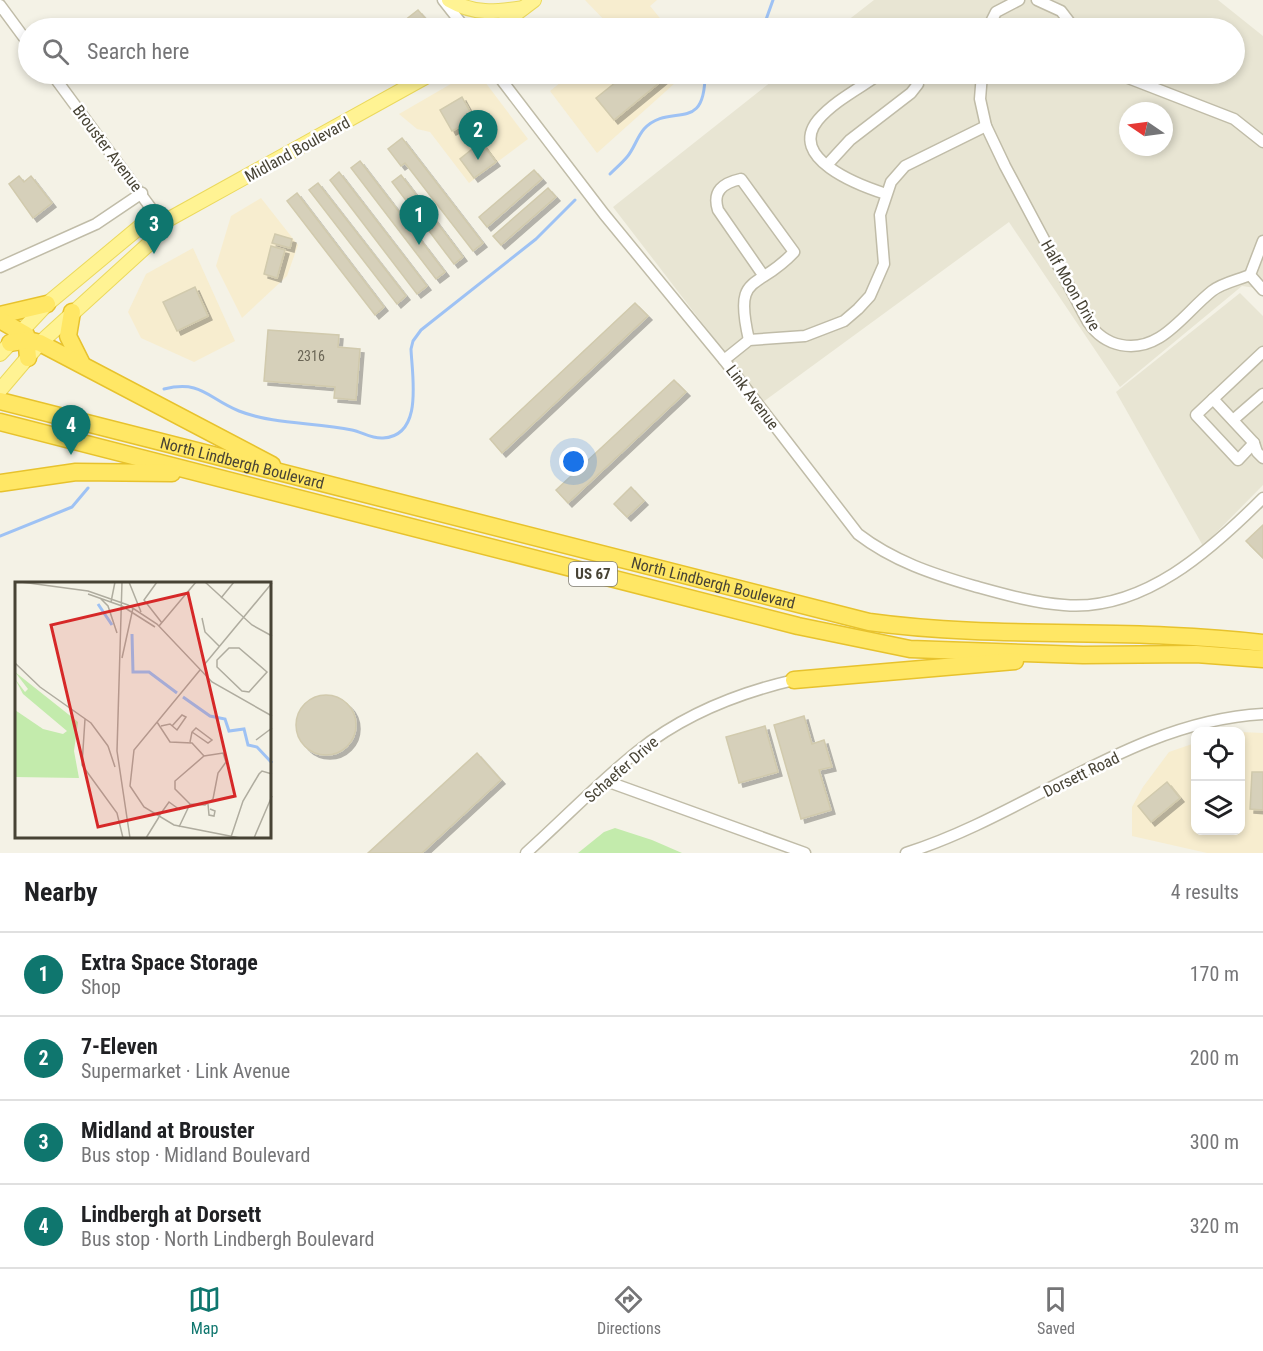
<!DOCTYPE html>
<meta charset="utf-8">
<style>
body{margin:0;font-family:"Roboto Condensed",sans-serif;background:#f2f2f2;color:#202124}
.controls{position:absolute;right:18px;bottom:18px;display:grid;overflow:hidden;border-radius:12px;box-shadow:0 3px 9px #0003}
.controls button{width:54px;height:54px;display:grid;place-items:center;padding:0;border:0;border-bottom:2px solid #e0e0e0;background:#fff;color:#202124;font:30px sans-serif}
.compass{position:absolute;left:1119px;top:102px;width:54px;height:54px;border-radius:50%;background:#fff;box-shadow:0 3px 9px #0003;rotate:283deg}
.you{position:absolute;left:574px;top:462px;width:21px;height:21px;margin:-15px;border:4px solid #fff;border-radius:50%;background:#1a73e8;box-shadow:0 0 0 9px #1a73e833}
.badge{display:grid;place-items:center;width:39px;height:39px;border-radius:50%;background:#0f766e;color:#fff;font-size:20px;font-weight:700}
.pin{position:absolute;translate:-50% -50px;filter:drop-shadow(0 2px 3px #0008)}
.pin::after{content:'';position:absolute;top:32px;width:21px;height:18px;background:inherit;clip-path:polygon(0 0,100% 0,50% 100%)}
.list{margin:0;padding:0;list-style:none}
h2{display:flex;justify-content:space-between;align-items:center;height:78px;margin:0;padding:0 24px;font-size:26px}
h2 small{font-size:20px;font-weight:400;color:#757577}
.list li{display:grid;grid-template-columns:39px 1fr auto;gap:18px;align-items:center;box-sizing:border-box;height:84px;padding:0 24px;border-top:2px solid #e0e0e0}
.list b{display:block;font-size:22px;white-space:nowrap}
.list p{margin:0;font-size:20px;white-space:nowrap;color:#757577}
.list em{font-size:20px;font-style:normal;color:#757577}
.icon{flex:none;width:33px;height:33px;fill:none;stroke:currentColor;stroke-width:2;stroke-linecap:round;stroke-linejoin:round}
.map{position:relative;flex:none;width:1263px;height:853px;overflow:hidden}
.search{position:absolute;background:#fff;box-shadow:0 3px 9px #0003;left:18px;right:18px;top:18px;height:66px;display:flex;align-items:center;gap:15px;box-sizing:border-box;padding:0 21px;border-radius:33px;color:#757577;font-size:22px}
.sheet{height:414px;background:#fff}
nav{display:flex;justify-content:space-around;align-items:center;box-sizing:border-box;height:84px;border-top:2px solid #e0e0e0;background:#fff;font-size:16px;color:#757577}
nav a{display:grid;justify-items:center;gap:3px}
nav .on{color:#0f766e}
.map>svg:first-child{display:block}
.residential{fill:#e8e5d3;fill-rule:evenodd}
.commercial{fill:#f7edcf}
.green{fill:#c3ebac}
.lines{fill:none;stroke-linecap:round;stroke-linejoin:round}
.stream{stroke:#9ec2f4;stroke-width:3}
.building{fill:#d6d0ba;stroke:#d1caad;stroke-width:1.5;filter:url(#shadow)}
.minor-casing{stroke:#c0bca8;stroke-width:13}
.major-casing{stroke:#ebd95d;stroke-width:16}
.highway-casing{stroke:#e7c22d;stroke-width:19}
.minor{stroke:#fff;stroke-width:10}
.major{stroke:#fff393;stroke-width:14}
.highway{stroke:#ffe765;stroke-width:16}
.labels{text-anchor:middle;stroke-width:5;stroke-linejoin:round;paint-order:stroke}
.number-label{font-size:14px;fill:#6b6656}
.shield{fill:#fff;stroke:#7e7b72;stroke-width:1.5}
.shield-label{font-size:15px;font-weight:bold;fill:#474335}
.street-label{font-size:16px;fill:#474335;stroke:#fff}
.inset-river{fill:none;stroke:#9ec2f4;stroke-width:3}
.inset-road{fill:none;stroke:#afac9f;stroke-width:1.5}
.view{fill:#d62828;fill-opacity:0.15;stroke:#d62828;stroke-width:3}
.inset-edge{fill:none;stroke:#474335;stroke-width:3}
</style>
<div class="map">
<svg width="1263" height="853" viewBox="0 0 1263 853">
<defs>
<filter id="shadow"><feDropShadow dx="4" dy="4" stdDeviation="0" flood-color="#0004"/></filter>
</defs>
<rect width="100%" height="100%" fill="#f4f2e6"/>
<!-- residential -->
<g class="residential">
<path d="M874,0H1218L1263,36V289L1242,286L1120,387L1009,222L763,402L613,207L781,74H1234V28H838ZM1128,111H1164V147H1128Z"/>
<polygon points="1240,293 1263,316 1263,485 1203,546 1116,392"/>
</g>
<!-- commercial -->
<g class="commercial">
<polygon points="585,0 657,0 650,6 668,28 612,28"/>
<polygon points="468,74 479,74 528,139 469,183 430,132 417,129 399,114"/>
<polygon points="571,74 685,74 597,153 550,91"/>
<polygon points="261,198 298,245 287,276 242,318 216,266 231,216"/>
<polygon points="193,248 235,341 194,362 141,338 128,312 146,274"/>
<polygon points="1241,732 1263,733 1263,853 1207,853 1132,836 1132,807 1143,787 1169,752 1195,743 1196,830 1240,830"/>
</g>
<!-- green -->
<polygon class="green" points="615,828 652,840 682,853 578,853 604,832"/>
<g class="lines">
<!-- stream -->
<g class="stream">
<polyline points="763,28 773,0"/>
<path d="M610,174C616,168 622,163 627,157C634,149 637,137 644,129C670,101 705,136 705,74"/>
<path d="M164,389C202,380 207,398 239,411C275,425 315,422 352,430C362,432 372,439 383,438C424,436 412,376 411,349L413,341L421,330L536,239L575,200"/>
<polyline points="0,536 72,507 88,488"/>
</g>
</g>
<!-- building -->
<g class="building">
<polygon points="418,10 432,26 429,28 395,28"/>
<polygon points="626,74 670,74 614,120 596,98"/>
<polygon points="462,97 474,119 452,131 440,110"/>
<polygon points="402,138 483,243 473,251 405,163 401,166 388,149"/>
<polygon points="481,142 496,162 474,178 460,159"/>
<polygon points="360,161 445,272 436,279 351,168"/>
<polygon points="534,170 542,179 487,227 479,217"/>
<polygon points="339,172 427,286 417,294 330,180"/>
<polygon points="401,175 463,257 454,264 392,182"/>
<polygon points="19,176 24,182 31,176 52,203 33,218 9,184"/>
<polygon points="318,183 406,296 397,304 309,190"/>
<polygon points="548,188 556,197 501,245 493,236"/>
<polygon points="297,193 384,307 375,315 287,201"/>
<polygon points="275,234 292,239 290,248 272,243"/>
<polygon points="271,246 285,250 277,278 264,274"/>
<polygon points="195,287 208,316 177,331 163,302"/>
<polygon points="635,303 648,316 502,453 490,439"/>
<polygon points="268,330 339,335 338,347 360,349 356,400 334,398 335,387 264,381"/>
<polygon points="674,380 686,392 568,503 556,490"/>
<polygon points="631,487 644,501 627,517 614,504"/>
<polygon points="1263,525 1263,558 1246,541"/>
<circle cx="326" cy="725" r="30"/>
<polygon points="804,716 812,744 824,740 832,767 819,770 831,810 801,819 774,725"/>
<polygon points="765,726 778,772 739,783 726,737"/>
<polygon points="477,753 501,780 422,853 368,853"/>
<polygon points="1252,772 1263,772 1263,810 1250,809"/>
<polygon points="1167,782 1180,798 1151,822 1138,806"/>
</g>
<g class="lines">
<!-- minor casing -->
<g class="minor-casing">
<g id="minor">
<polyline points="443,0 465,28"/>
<polyline points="1037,0 1061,11 1074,28"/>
<polyline points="0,5 28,43"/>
<polyline points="988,28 996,12 1019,0"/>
<polyline points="52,74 162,223"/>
<path d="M497,74L604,214L724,360L858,534C893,561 933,574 974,586C1003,594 1034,603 1064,605C1143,612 1211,550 1263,498"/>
<path d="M880,74C860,88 834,101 818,120C787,158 858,185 886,194"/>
<path d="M982,74L980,99L986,126L1005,166L1088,322C1096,334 1106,342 1121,345C1161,353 1184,313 1212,291C1222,283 1238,280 1250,275"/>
<polyline points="1118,74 1234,119 1263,142"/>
<polyline points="827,165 850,140 911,93 918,84 916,74"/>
<polyline points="1263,241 1250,275 1263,290"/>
<polyline points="0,267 96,224 142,193"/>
<path d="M749,340C733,271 757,292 794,252L741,179C723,183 712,191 718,210L763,275"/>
<polyline points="1263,352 1213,399 1254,443 1257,452 1263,458"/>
<polyline points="724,360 749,340 805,336 844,321 858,309 870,296 884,264 880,215 891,182 905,166 986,126"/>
<polyline points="1213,399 1196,415 1238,460 1254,443"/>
<polyline points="1233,420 1263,394"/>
<polyline points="606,781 805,853"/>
<path d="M526,853C563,820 599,782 638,751C683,715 738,693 794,680"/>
<path d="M906,853C1027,815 1133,721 1263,714"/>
</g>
</g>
<!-- major casing -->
<g class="major-casing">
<g id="major">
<path d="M449,0C475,15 495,12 523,8"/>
<polyline points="497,28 534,0"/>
<polyline points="0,354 47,304 142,225 162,223 431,74"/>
<polyline points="0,390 40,343 152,241 162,223"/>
</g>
</g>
<!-- highway casing -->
<g class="highway-casing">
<g id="highway">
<polyline points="72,312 68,336 81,362"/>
<polyline points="0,315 47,304"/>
<polyline points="0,320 26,335 28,358"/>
<polyline points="10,343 28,340 40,343 272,465"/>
<path id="s1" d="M0,401L869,622C1000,640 1132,627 1263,643"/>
<polyline points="0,422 798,626 910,649 1083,655 1196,654 1263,659"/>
<polyline points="0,483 76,472 172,473"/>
<polyline points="794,680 1015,661"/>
</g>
</g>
<!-- minor -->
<use href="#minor" class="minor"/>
<!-- major -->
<use href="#major" class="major"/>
<!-- highway -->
<use href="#highway" class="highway"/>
</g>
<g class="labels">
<!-- number labels -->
<g class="number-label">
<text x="311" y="361">2316</text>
</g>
<!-- shield labels -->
<rect class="shield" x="569" y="562" width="48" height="24" rx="4.5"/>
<g class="shield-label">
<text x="593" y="579">US 67</text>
</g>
<!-- street labels -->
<g class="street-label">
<text transform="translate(108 148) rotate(53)" y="6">Brouster Avenue</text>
<text transform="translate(297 149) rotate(-29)" y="6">Midland Boulevard</text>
<text transform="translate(1071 285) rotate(60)" y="6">Half Moon Drive</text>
<text transform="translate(753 397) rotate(53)" y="6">Link Avenue</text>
<text dy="6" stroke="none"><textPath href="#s1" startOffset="250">North Lindbergh Boulevard</textPath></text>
<text dy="6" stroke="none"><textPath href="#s1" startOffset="736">North Lindbergh Boulevard</textPath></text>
<text transform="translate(621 769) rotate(-41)" y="6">Schaefer Drive</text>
<text transform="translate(1081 774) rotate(-26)" y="6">Dorsett Road</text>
</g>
</g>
<!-- overview -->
<g transform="translate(15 582)">
<rect width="256" height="256" fill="#f4f2e6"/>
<path d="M0,90L63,140L59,169L64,196L0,195V128L28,147L48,152L52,149L8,112L0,97L10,110L13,107Z" fill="#c3ebac"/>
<path class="inset-river" d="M83,22L97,43M117,52L118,90H134L162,111M168,115L195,134L210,137L214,149L229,147L233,163L242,165L257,181"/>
<path class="inset-road" d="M6,0L73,9L113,23L142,42L197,100L257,134M107,0L102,169L115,256M114,0L126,30M142,0L129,18L147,41M190,0L237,43L257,54M73,12L107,24L140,45M85,16L93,24L102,51M206,16L219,0M96,20L100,0M187,36L190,50L204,64M144,44L181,0M214,66H224L252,90L234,110L227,109L202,85V78ZM107,76L118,26M0,81L25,105L76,141L93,164M189,83L257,1M185,88L119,168L115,204L129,225L159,243L225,256M70,137L67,183L102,231L108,256M142,140L155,160L177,161L189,174M146,144L155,142L162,148L171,135L167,133L157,144M241,158L257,146M175,160L177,150L181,146L197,158L193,161L177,150M93,164L100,185M193,222L194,233L199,234L200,229L195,227M144,234L154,220L165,228M164,245L175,222L190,223L198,217L203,191L211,180L208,171L189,174L160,199V207L175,222M216,255L228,219L244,192L247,189L257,192M131,256L144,235M239,256L257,214"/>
<path class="view" d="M173,11L220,214L83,245L36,43Z"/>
<rect width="256" height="256" class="inset-edge"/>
</g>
</svg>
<div class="controls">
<button><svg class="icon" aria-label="locate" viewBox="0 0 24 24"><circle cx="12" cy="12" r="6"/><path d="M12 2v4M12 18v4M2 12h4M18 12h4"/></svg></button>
<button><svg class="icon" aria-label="layers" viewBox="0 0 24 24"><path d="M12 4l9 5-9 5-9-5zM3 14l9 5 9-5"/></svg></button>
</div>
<svg class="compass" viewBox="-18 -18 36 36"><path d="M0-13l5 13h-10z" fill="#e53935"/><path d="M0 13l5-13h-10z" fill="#757577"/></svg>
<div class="you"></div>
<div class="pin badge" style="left:419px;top:245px">1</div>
<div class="pin badge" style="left:478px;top:160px">2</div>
<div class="pin badge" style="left:154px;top:254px">3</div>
<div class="pin badge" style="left:71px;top:455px">4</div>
<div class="search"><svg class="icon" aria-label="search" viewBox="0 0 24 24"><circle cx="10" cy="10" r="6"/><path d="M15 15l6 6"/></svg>Search here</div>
</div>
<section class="sheet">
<h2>Nearby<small>4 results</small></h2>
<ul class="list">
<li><span class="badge">1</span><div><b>Extra Space Storage</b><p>Shop</p></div><em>170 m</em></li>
<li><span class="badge">2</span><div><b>7-Eleven</b><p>Supermarket · Link Avenue</p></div><em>200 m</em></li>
<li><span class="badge">3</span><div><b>Midland at Brouster</b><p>Bus stop · Midland Boulevard</p></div><em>300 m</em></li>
<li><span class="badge">4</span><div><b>Lindbergh at Dorsett</b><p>Bus stop · North Lindbergh Boulevard</p></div><em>320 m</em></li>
</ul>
</section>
<nav>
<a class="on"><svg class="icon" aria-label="map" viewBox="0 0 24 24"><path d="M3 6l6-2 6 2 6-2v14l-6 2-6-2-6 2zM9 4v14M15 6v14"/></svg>Map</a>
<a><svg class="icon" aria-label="directions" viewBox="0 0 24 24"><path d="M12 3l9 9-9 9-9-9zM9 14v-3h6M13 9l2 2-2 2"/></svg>Directions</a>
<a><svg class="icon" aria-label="saved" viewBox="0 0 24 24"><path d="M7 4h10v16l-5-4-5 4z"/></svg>Saved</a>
</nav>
